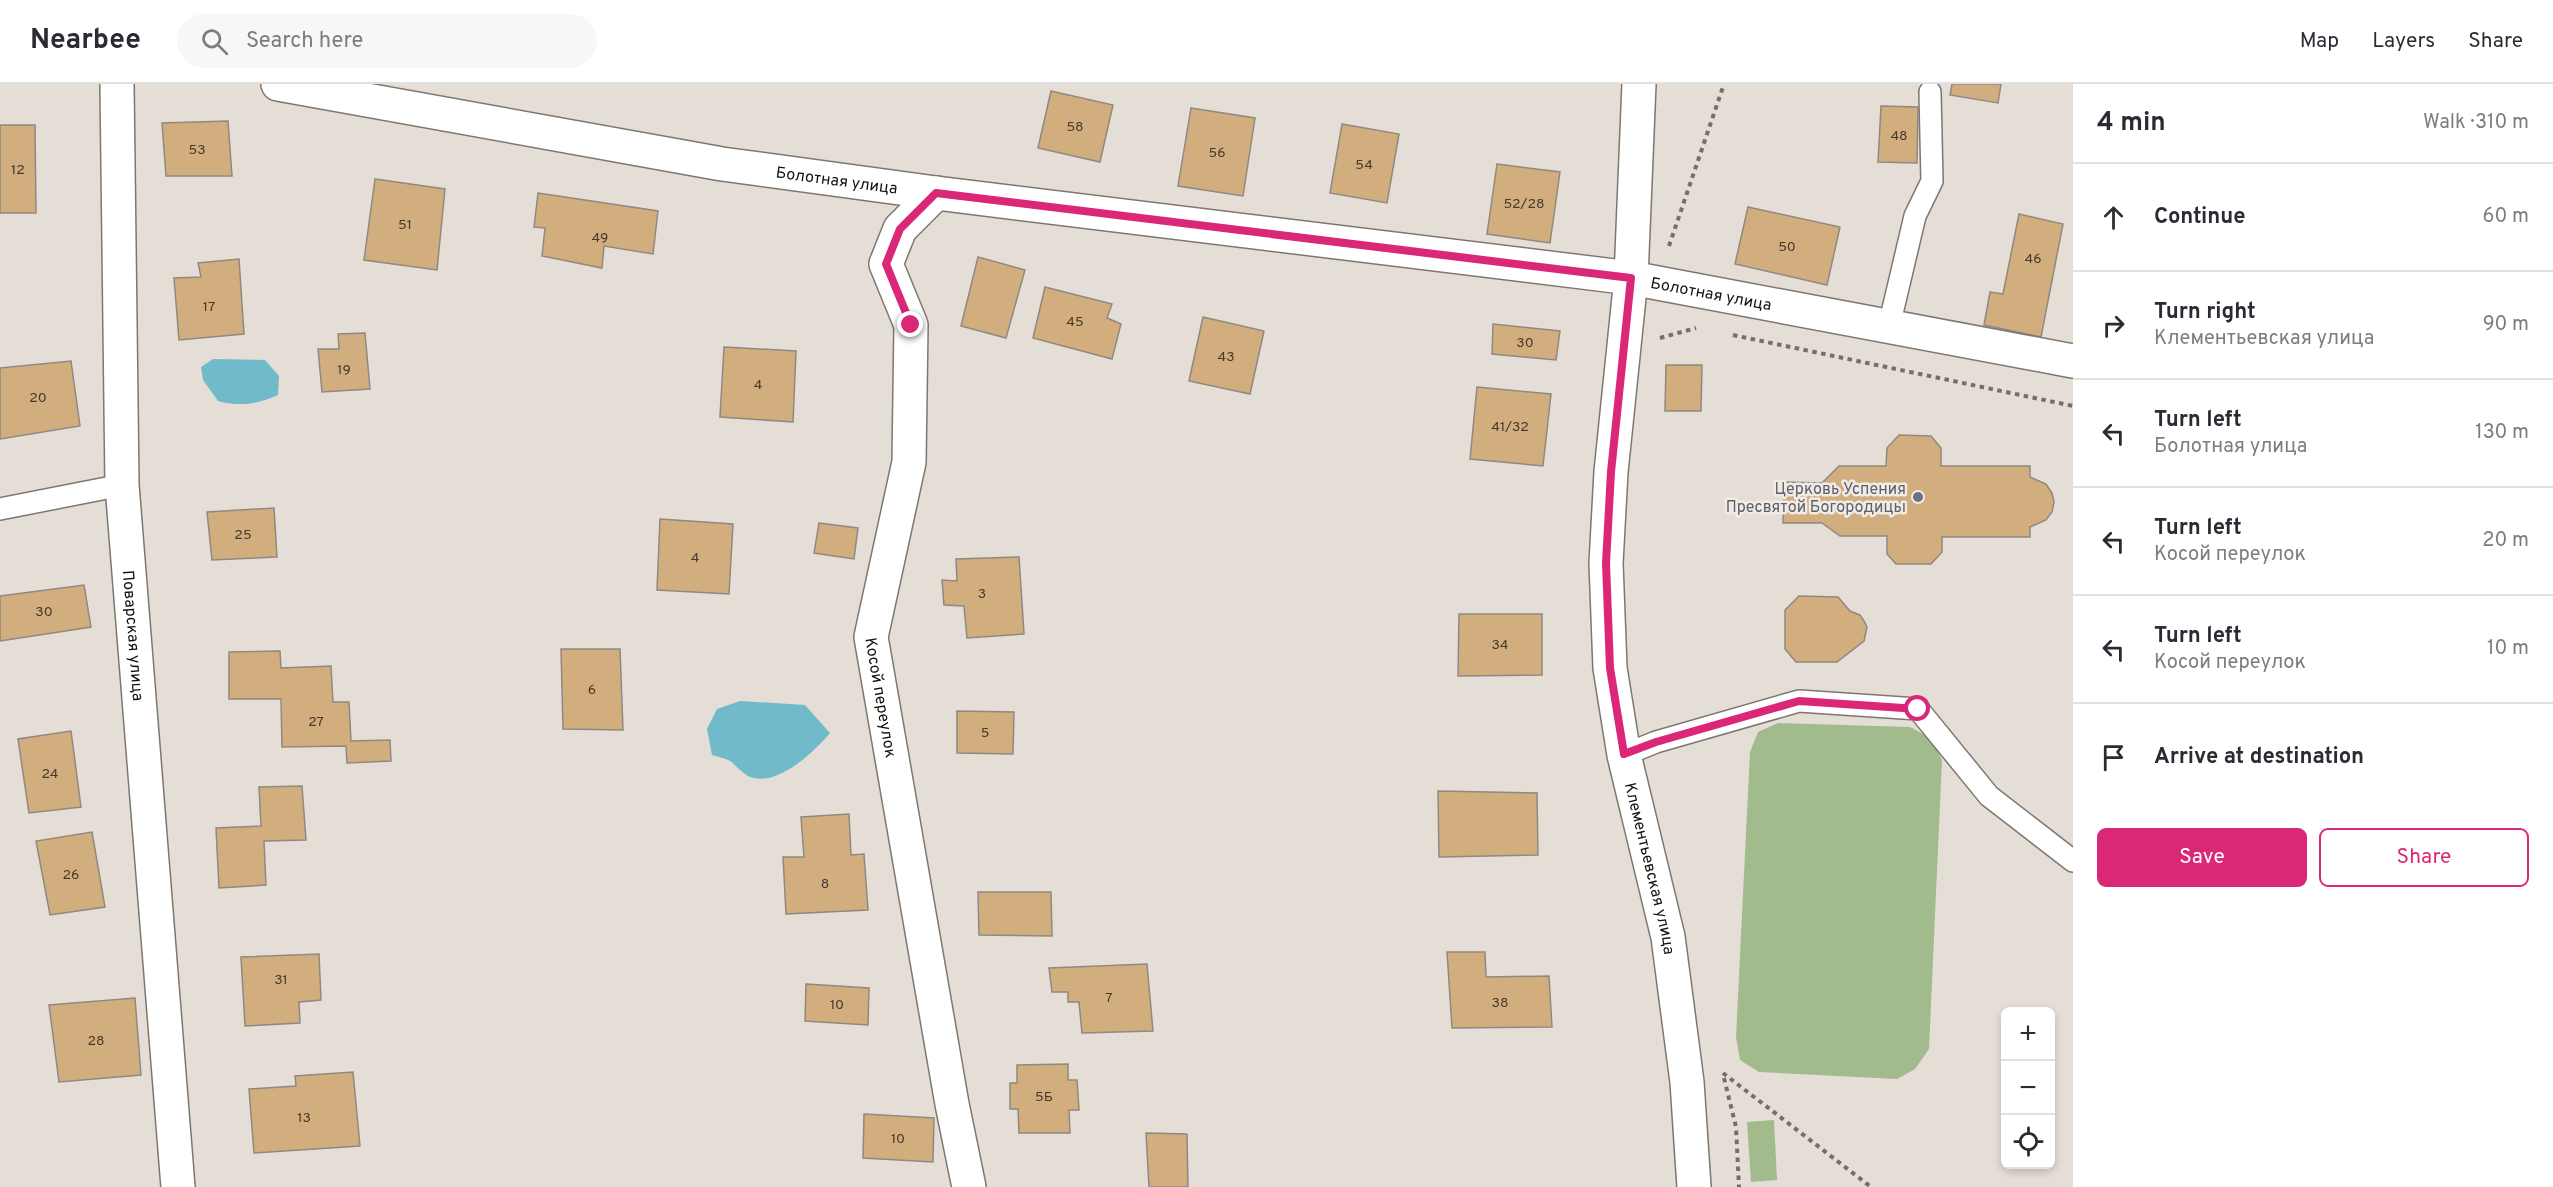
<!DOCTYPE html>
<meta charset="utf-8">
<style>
body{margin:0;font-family:Overpass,sans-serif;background:#f7f7f7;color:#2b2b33}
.controls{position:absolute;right:18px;bottom:18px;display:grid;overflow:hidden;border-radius:9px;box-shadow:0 3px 9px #0003}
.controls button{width:54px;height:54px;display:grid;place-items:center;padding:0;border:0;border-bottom:2px solid #e1e1e2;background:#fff;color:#2b2b33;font:30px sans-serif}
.stop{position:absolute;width:18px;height:18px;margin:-14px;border:4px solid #db2777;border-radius:50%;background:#fff}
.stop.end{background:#db2777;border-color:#fff;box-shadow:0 2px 6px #0008}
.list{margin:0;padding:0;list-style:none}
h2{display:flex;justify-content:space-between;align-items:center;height:78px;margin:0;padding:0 24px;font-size:26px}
h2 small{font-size:20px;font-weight:400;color:#7c7c81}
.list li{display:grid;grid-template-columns:39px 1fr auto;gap:18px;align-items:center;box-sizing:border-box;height:108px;padding:0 24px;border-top:2px solid #e1e1e2}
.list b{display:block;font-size:22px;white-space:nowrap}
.list p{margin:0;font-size:20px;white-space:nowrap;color:#7c7c81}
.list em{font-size:20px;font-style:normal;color:#7c7c81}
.actions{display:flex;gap:12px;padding:18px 24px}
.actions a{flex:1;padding:14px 0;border:2px solid #db2777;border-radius:9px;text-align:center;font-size:21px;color:#db2777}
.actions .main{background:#db2777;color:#fff}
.icon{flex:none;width:33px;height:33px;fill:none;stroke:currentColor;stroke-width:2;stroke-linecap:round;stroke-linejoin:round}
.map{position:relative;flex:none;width:2073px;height:1103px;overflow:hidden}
header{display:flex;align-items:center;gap:36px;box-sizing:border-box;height:84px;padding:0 30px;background:#fff;border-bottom:2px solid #e1e1e2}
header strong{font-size:28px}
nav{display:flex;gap:33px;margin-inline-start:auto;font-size:21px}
.search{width:420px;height:54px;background:#f7f7f7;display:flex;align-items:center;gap:15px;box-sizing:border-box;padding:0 21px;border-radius:33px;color:#7c7c81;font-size:22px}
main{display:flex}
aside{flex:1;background:#fff}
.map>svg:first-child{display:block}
.green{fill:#a1bb8d}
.water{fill:#71bac9}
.building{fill:#d2ad7e;stroke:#8f8982;stroke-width:1.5}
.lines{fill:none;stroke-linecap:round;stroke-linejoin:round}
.lane-casing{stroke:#7d7770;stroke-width:24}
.street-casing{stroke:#7d7770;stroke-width:36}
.secondary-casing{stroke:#7d7770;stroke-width:36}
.path{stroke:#736f6a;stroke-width:4;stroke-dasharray:4.5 4.5;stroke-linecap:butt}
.lane{stroke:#fff;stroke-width:21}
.street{stroke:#fff;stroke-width:33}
.secondary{stroke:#fff;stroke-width:33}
.route{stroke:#db2777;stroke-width:8}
.worship-dot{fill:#6b7280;stroke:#f1ebe3;stroke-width:2}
.labels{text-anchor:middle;stroke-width:5;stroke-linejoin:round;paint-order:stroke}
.number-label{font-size:14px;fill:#44392b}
.street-label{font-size:16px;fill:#14120f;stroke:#f1ebe3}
.worship-label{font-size:16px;fill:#5b616d;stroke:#f1ebe3;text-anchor:end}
</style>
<header>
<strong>Nearbee</strong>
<div class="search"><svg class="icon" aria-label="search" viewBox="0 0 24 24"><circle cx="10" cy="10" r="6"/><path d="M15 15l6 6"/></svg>Search here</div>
<nav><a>Map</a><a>Layers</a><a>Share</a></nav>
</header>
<main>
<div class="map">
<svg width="2073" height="1103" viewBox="0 0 2073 1103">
<rect width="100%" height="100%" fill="#e4ded6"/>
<!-- green -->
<g class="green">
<polygon points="1778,639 1910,643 1931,654 1942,676 1929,965 1915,985 1897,995 1759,988 1740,976 1736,953 1750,668 1758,648"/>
<polygon points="1774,1036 1777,1096 1751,1098 1747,1038"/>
</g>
<!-- water -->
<g class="water">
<path d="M213,275L265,276L279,292L278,311C258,320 240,323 218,317L203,296L201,283Z"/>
<path d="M740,617L805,621L830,649C814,668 776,705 748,692C741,688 736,681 730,677C725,674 718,673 712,671L707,645L717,625Z"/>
</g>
<!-- building -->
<g class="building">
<polygon points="1952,0 2001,0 1998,19 1950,11"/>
<polygon points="1051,7 1113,21 1100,78 1038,64"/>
<polygon points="1881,22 1918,23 1917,79 1878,78"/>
<polygon points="1191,24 1255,34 1243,112 1178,102"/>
<polygon points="228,37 232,92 166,92 162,39"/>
<polygon points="1342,40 1399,50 1387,119 1330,109"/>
<polygon points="0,41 35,41 36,129 0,129"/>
<polygon points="1497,80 1560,88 1550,159 1487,150"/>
<polygon points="375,95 445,105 437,186 364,176"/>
<polygon points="538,109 658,127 653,170 604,162 602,184 542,172 545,144 534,143"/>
<polygon points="1748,123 1840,143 1827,201 1735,180"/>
<polygon points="2019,130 2063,140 2041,253 1984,241 1990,208 2003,210"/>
<polygon points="978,173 1025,186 1006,254 961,242"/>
<polygon points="239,175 244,250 179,256 174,194 201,193 198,179"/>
<polygon points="1045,203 1112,220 1107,234 1121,240 1112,275 1033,254"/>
<polygon points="1203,233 1264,247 1250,310 1189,297"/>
<polygon points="1493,240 1560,247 1556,276 1492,270"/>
<polygon points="365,249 370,305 322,308 318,265 339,265 338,250"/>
<polygon points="724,263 796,267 793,338 720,333"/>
<polygon points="71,277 80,342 0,355 0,284"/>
<polygon points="1666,281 1702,281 1701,327 1665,327"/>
<polygon points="1477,303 1551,310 1543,382 1470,375"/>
<polygon points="1899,351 1931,352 1941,364 1941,382 2030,382 2030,393 2046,400 2052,409 2054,418 2052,428 2046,436 2030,443 2030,453 1942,453 1942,468 1931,480 1896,480 1887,470 1887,452 1840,452 1822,439 1783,439 1784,398 1822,399 1839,382 1886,382 1887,364"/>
<polygon points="274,424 277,473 212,476 207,428"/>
<polygon points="660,435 733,440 729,510 657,506"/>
<polygon points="819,439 858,444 854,475 814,469"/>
<polygon points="1019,473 1024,550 967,554 964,522 944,521 942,496 957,497 956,475"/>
<polygon points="84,501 91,543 0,557 0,512"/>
<polygon points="1799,512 1838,513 1850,527 1860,531 1864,537 1867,543 1864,557 1837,578 1796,578 1785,565 1785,526"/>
<polygon points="1459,530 1542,530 1542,591 1458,592"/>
<polygon points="561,565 620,565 623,646 563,645"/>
<polygon points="280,567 281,584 331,582 333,618 349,618 351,657 390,656 391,677 347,679 346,662 282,663 281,615 229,615 229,568"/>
<polygon points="957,627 1014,628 1013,670 957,669"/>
<polygon points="71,647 81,723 29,729 18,655"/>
<polygon points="302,702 306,756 264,757 266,801 219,804 216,744 261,742 259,703"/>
<polygon points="1438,707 1537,709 1538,771 1439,773"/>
<polygon points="849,730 851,771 864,770 868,826 786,830 783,773 804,773 801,733"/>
<polygon points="92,748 105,823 50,831 36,757"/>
<polygon points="978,808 1051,808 1052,852 979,851"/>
<polygon points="1447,868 1485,868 1486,893 1549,892 1552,943 1452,944"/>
<polygon points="319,870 321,916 299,918 300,939 245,942 241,873"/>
<polygon points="1147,880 1153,947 1082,949 1079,918 1068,918 1068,908 1052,908 1049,884"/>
<polygon points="806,900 869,904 868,941 805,937"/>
<polygon points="135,914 141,991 59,998 49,921"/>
<polygon points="1068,980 1068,996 1077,996 1079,1026 1069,1026 1070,1049 1019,1049 1018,1025 1010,1025 1010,999 1017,999 1017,981"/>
<polygon points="353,988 360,1062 254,1069 249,1005 296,1002 295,992"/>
<polygon points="864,1030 934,1034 933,1078 863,1074"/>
<polygon points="1146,1049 1187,1050 1188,1103 1149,1103"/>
</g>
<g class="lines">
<!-- lane casing -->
<g class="lane-casing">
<g id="lane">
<polyline points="1889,242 1915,132 1932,97 1930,8"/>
<polyline points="0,425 122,401"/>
<polyline points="1624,671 1656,658 1799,617 1918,625 1989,712 2073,777"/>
</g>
</g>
<!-- street casing -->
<g class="street-casing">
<g id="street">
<path id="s1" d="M117,0L122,401L178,1103"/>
<path id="s2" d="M278,0L722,80L936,109L1631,194L2073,277"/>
<path id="s3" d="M936,109L900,145L886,180L911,241L909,378L871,553L952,1020L969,1103"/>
</g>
</g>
<!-- secondary casing -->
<g class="secondary-casing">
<g id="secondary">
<path id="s4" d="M1639,0L1631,194L1611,388L1606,479L1610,584L1624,671L1668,853L1687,998L1694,1103"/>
</g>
</g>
<!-- path -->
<g class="path">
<polyline points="1669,162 1724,0"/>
<polyline points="1733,251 2073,322"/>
<polyline points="1660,254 1696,244"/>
<polyline points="1723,989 1871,1103"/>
<polyline points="1724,994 1736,1043 1739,1103"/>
</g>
<!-- lane -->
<use href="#lane" class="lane"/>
<!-- street -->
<use href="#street" class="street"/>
<!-- secondary -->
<use href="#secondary" class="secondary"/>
</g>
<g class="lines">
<!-- route -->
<polyline class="route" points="911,241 886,180 900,145 936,109 1631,194 1611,388 1606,479 1610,584 1624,670 1656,658 1799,617 1918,625"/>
</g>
<!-- markers -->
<circle class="worship-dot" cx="1918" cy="413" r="6"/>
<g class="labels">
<!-- number labels -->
<g class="number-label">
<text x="1075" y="47">58</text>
<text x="1899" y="56">48</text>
<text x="197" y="70">53</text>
<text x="1217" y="73">56</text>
<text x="1364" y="85">54</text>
<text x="18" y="90">12</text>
<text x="1524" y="124">52/28</text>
<text x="405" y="145">51</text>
<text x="600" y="158">49</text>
<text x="1787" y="167">50</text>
<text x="2033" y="179">46</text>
<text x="209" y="227">17</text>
<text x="1075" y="242">45</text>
<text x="1525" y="263">30</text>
<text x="1226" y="277">43</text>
<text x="344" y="290">19</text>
<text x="758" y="305">4</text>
<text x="38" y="318">20</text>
<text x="1510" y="347">41/32</text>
<text x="243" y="455">25</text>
<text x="695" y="478">4</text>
<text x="982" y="514">3</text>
<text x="44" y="532">30</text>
<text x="1500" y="565">34</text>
<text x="592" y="610">6</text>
<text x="316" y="642">27</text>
<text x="985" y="653">5</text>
<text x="50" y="694">24</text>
<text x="71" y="795">26</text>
<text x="825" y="804">8</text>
<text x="281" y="900">31</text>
<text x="1109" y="918">7</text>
<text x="1500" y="923">38</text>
<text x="837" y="925">10</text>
<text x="96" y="961">28</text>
<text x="1044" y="1017">5Б</text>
<text x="304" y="1038">13</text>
<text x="898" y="1059">10</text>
</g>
<!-- street labels -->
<g class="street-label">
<text dy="6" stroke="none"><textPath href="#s2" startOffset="567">Болотная улица</textPath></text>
<text dy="6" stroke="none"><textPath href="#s2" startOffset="1449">Болотная улица</textPath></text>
<text dy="6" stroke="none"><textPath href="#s1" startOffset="552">Поварская улица</textPath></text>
<text dy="6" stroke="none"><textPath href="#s3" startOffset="532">Косой переулок</textPath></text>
<text dy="6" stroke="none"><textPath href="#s4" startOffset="790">Клементьевская улица</textPath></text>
</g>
<!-- worship labels -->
<g class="worship-label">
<text x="1906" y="410">Церковь Успения<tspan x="1906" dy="18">Пресвятой Богородицы</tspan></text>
</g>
</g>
</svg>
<div class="controls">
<button>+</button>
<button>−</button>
<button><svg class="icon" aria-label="locate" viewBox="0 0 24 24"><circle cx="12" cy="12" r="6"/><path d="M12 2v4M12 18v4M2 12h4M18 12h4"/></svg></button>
</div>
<div class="stop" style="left:1918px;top:625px"></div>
<div class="stop end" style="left:911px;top:241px"></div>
</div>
<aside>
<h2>4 min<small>Walk · 310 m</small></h2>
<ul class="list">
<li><svg class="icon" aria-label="ahead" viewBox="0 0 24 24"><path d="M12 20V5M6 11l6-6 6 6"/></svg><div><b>Continue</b></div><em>60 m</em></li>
<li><svg class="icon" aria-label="right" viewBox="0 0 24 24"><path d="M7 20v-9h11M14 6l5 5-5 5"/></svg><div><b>Turn right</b><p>Клементьевская улица</p></div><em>90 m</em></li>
<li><svg class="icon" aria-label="left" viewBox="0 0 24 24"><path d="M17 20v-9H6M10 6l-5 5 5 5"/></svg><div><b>Turn left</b><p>Болотная улица</p></div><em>130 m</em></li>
<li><svg class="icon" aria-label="left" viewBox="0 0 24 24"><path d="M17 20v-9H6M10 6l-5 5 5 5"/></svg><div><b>Turn left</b><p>Косой переулок</p></div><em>20 m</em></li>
<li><svg class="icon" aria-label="left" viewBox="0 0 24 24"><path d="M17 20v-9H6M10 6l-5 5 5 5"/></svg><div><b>Turn left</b><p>Косой переулок</p></div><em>10 m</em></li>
<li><svg class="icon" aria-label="arrive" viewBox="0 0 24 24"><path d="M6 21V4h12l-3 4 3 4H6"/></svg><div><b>Arrive at destination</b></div></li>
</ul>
<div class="actions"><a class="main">Save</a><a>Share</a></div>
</aside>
</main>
